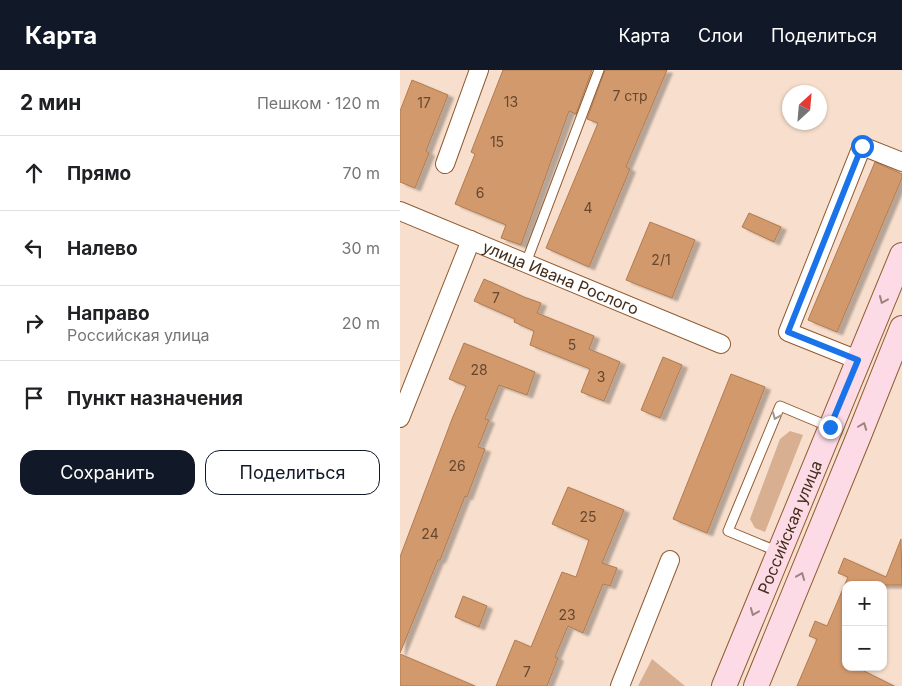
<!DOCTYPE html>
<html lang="ru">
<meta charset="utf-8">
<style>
body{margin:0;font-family:Inter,sans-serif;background:#f6f6f6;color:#202124}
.controls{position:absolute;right:15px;bottom:15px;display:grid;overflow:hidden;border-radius:10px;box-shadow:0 1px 4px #0004}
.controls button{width:45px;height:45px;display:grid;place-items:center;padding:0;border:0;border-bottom:1px solid #e0e0e0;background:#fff;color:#202124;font:25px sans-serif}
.compass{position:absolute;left:382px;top:15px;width:45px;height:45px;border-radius:50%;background:#fff;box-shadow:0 1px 4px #0004;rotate:26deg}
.stop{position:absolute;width:15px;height:15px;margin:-11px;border:4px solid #1a73e8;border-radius:50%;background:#fff}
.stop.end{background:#1a73e8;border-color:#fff;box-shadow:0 1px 5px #0008}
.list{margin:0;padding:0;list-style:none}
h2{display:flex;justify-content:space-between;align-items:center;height:65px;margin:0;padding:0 20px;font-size:21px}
h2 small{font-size:16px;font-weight:400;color:#757577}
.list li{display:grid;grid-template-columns:32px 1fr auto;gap:15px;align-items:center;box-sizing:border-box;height:75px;padding:0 20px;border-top:1px solid #e0e0e0}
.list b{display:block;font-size:19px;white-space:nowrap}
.list p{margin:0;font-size:16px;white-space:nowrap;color:#757577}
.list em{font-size:16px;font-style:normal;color:#757577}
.actions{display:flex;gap:10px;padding:15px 20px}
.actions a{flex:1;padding:11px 0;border:1px solid #111827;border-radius:15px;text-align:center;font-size:18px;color:#111827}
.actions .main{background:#111827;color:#fff}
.icon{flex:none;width:28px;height:28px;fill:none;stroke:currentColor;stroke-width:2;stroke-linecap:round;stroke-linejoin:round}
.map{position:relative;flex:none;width:502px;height:616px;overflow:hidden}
header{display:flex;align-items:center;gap:30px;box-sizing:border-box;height:70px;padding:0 25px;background:#111827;color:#fff}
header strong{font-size:24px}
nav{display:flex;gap:28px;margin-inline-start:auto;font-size:18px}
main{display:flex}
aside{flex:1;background:#fff}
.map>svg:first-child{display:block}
.green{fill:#d8af90}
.building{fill:#d2996d;stroke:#b27b4f;filter:url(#shadow)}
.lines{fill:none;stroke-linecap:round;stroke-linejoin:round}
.service-casing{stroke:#905b2f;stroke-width:11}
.minor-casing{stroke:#905b2f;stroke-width:20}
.secondary-casing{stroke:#905b2f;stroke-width:26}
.service{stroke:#fff;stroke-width:9}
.minor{stroke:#fff;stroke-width:18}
.secondary{stroke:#fcdae6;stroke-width:24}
.oneway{stroke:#a08380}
.oneway2{stroke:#a1968c}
.route{stroke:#1a73e8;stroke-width:6}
.labels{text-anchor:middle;stroke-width:4.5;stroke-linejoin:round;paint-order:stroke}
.number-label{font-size:14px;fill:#67472e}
.street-label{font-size:16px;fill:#432c19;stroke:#fbefe6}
</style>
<header>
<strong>Карта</strong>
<nav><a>Карта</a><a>Слои</a><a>Поделиться</a></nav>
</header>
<main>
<aside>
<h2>2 мин<small>Пешком · 120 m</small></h2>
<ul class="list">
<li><svg class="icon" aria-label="ahead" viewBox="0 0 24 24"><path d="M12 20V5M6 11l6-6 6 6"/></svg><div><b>Прямо</b></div><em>70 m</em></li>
<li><svg class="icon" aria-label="left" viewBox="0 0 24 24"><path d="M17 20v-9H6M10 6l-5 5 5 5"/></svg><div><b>Налево</b></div><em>30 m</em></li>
<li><svg class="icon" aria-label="right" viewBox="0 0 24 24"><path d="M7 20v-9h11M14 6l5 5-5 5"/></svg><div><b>Направо</b><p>Российская улица</p></div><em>20 m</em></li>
<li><svg class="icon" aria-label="arrive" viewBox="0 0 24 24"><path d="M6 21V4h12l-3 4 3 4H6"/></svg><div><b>Пункт назначения</b></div></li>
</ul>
<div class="actions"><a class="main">Сохранить</a><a>Поделиться</a></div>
</aside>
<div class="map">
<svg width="502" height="616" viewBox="0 0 502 616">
<defs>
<filter id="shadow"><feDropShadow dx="5.5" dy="3" stdDeviation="1" flood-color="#0004"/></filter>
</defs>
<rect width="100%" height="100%" fill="#f8dfcd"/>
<!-- green -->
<g class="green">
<polygon points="390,361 403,365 365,462 355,458 350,449 380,369"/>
<polygon points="252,589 285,616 238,616"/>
</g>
<!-- building -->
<g class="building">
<polygon points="103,0 192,0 176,44 169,41 121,175 101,168 106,155 55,134 75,84 71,82"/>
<polygon points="205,0 267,0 226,97 230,99 189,197 146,178 198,53 187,49"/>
<polygon points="12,10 48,25 26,81 29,83 15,118 0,112 0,41"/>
<polygon points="475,92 502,104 502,108 437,262 408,250"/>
<polygon points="349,143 381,157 374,172 342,157"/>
<polygon points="250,152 295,170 272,228 226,210"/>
<polygon points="84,209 124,227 141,233 137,243 194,266 189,279 220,292 204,331 181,322 190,299 130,275 134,261 114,252 115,249 74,231"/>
<polygon points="64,273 135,302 127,325 99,315 85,349 89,350 78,377 85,379 67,427 65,426 40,490 38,490 0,583 0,487 52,349 66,316 49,309"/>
<polygon points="263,287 282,295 260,348 241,340"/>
<polygon points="331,304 365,317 307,463 273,449"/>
<polygon points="168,417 224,440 202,493 217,498 210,516 203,514 183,563 168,556 155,587 158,588 147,616 96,616 115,570 131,577 162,502 176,507 189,470 152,454"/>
<polygon points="501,469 502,515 446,515 446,597 456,597 494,616 397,616 417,569 409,566 415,551 427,556 448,507 438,503 444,488 486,507"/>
<polygon points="63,526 87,536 79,557 55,547"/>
<polygon points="0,584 75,616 0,616"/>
</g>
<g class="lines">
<!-- service casing -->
<g class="service-casing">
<g id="service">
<polyline points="126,193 199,0"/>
<polyline points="379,482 328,461 380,336 430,357"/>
</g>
</g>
<!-- minor casing -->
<g class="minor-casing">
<g id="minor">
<polyline points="45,94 79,0"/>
<path id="s1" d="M0,141L321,274"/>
<polyline points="458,290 388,262 462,76 502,92"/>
<polyline points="0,348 71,170"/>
<polyline points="220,616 270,490"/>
</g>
</g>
<!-- secondary casing -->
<g class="secondary-casing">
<g id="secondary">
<path id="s2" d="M324,616L502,185"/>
<polyline points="356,616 458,368 502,258"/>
</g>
</g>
<!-- service -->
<use href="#service" class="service"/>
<!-- minor -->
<use href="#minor" class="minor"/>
<!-- secondary -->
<use href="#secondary" class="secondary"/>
</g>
<!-- one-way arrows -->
<defs><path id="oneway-chevron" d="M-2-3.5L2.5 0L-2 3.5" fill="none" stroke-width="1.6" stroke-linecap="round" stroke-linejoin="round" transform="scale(1.25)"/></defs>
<g class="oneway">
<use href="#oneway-chevron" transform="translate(483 230) rotate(113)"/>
<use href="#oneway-chevron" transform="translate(463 356) rotate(-69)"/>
<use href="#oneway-chevron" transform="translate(401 506) rotate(-68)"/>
<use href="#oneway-chevron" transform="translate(354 542) rotate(112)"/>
</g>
<use class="oneway2" href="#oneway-chevron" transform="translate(376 346) rotate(112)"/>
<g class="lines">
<!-- route -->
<polyline class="route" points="430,357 458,290 388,262 462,76"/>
</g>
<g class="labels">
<!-- number labels -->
<g class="number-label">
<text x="230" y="31">7 стр</text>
<text x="111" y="37">13</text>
<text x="24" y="38">17</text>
<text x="97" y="77">15</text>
<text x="80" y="128">6</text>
<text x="188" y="143">4</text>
<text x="261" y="195">2/1</text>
<text x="96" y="233">7</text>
<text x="172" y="280">5</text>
<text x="79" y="305">28</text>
<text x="201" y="312">3</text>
<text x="57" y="401">26</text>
<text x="188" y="452">25</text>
<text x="30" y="469">24</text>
<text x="167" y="550">23</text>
<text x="127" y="607">7</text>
</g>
<!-- street labels -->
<g class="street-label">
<text dy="6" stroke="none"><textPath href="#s1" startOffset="174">улица Ивана Рослого</textPath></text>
<text dy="6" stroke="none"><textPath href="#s2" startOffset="172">Российская улица</textPath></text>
</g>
</g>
</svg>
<div class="controls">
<button>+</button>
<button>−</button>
</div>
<svg class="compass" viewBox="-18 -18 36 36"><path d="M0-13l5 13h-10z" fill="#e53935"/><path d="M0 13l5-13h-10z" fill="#757577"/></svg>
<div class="stop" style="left:462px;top:76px"></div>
<div class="stop end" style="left:430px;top:357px"></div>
</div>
</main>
